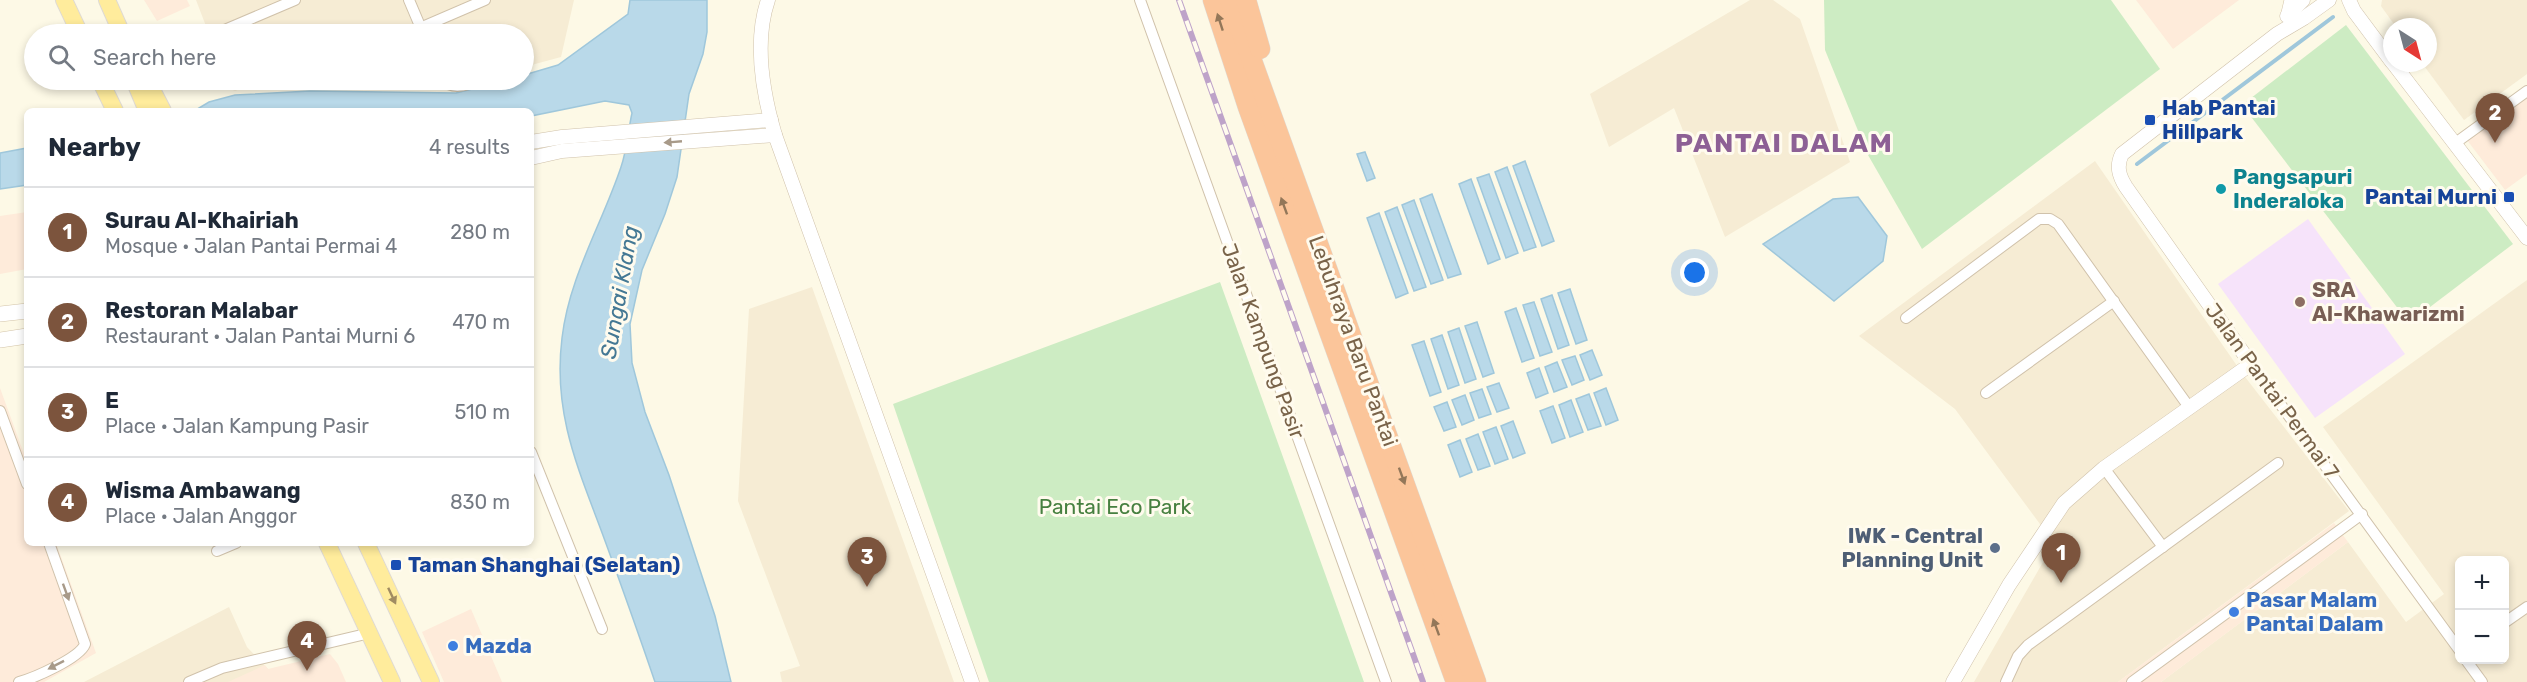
<!DOCTYPE html>
<meta charset="utf-8">
<style>
body{margin:0;font-family:Rubik,sans-serif;background:#f2f2f3;color:#1f2937}
.controls{position:absolute;right:18px;bottom:18px;display:grid;overflow:hidden;border-radius:9px;box-shadow:0 3px 9px #0003}
.controls button{width:54px;height:54px;display:grid;place-items:center;padding:0;border:0;border-bottom:2px solid #e0e1e3;background:#fff;color:#1f2937;font:30px sans-serif}
.compass{position:absolute;left:2383px;top:18px;width:54px;height:54px;border-radius:50%;background:#fff;box-shadow:0 3px 9px #0003;rotate:144deg}
.you{position:absolute;left:1695px;top:273px;width:21px;height:21px;margin:-15px;border:4px solid #fff;border-radius:50%;background:#1a73e8;box-shadow:0 0 0 9px #1a73e833}
.badge{display:grid;place-items:center;width:39px;height:39px;border-radius:50%;background:#7c543d;color:#fff;font-size:20px;font-weight:700}
.pin{position:absolute;translate:-50% -50px;filter:drop-shadow(0 2px 3px #0008)}
.pin::after{content:'';position:absolute;top:32px;width:21px;height:18px;background:inherit;clip-path:polygon(0 0,100% 0,50% 100%)}
.list{margin:0;padding:0;list-style:none}
h2{display:flex;justify-content:space-between;align-items:center;height:78px;margin:0;padding:0 24px;font-size:26px}
h2 small{font-size:20px;font-weight:400;color:#747a83}
.list li{display:grid;grid-template-columns:39px 1fr auto;gap:18px;align-items:center;box-sizing:border-box;height:90px;padding:0 24px;border-top:2px solid #e0e1e3}
.list b{display:block;font-size:22px;white-space:nowrap}
.list p{margin:0;font-size:20px;white-space:nowrap;color:#747a83}
.list em{font-size:20px;font-style:normal;color:#747a83}
.icon{flex:none;width:33px;height:33px;fill:none;stroke:currentColor;stroke-width:2;stroke-linecap:round;stroke-linejoin:round}
.map{position:relative;flex:none;width:2527px;height:682px;overflow:hidden}
.search{position:absolute;background:#fff;box-shadow:0 3px 9px #0003;left:24px;top:24px;width:510px;height:66px;display:flex;align-items:center;gap:15px;box-sizing:border-box;padding:0 21px;border-radius:33px;color:#747a83;font-size:22px}
.panel{position:absolute;background:#fff;box-shadow:0 3px 9px #0003;left:24px;top:108px;width:510px;height:438px;border-radius:9px}
.map>svg:first-child{display:block}
.residential{fill:#f6ecd4;fill-rule:evenodd}
.commercial{fill:#feebda}
.education{fill:#f6e3fa}
.green{fill:#cdecc3}
.water{fill:#b9d9e9;stroke:#9fc7db;stroke-width:1.5}
.lines{fill:none;stroke-linecap:round;stroke-linejoin:round}
.stream{stroke:#9fc7db;stroke-width:4}
.minor-casing{stroke:#d0c2ab;stroke-width:12}
.tertiary-casing{stroke:#d0c2ab;stroke-width:15}
.secondary-casing{stroke:#d3c4a8;stroke-width:16}
.primary-casing{stroke:#dfdad3;stroke-width:18}
.motorway-casing{stroke:#dfdad3;stroke-width:21}
.minor{stroke:#fff;stroke-width:10}
.tertiary{stroke:#fff;stroke-width:14}
.secondary{stroke:#fff;stroke-width:15}
.primary{stroke:#ffec9c;stroke-width:16}
.motorway{stroke:#fbc59a;stroke-width:20}
.rail-casing{stroke:#bea3c9;stroke-width:6}
.rail{stroke:#fffbee;stroke-width:4;stroke-dasharray:11;stroke-linecap:butt}
.oneway{fill:#937759}
.oneway2{fill:#a89a89}
.oneway3{fill:#a18c62}
.transit-dot{fill:#1a4fb4;stroke:#fffbee;stroke-width:2}
.culture-dot{fill:#0f9aa8;stroke:#fffbee;stroke-width:2}
.education-dot{fill:#8d6e63;stroke:#fffbee;stroke-width:2}
.service-dot{fill:#5c6f8a;stroke:#fffbee;stroke-width:2}
.shop-dot{fill:#3f7fe0;stroke:#fffbee;stroke-width:2}
.labels{text-anchor:middle;stroke-width:6;stroke-linejoin:round;paint-order:stroke}
.transit-label{font-size:21px;font-weight:bold;fill:#164399;stroke:#fffbee;text-anchor:start}
.culture-label{font-size:21px;font-weight:bold;fill:#0d838f;stroke:#fffbee;text-anchor:start}
.education-label{font-size:21px;font-weight:bold;fill:#785e54;stroke:#fffbee;text-anchor:start}
.street-label{font-size:21px;fill:#796349;stroke:#fffbee}
.park-label{font-size:21px;fill:#478040;stroke:#fffbee}
.service-label{font-size:21px;font-weight:bold;fill:#4e5e75;stroke:#fffbee;text-anchor:end}
.shop-label{font-size:21px;font-weight:bold;fill:#366cbe;stroke:#fffbee;text-anchor:start}
.water-label{font-size:22px;font-style:italic;fill:#447894;stroke:#fffbee}
.district-label{font-size:27px;font-weight:bold;letter-spacing:1.5px;fill:#8d6095;stroke:#fffbee}
</style>
<div class="map">
<svg width="2527" height="682" viewBox="0 0 2527 682">
<rect width="100%" height="100%" fill="#fdf9e6"/>
<!-- residential -->
<g class="residential">
<polygon points="196,0 574,0 561,57 524,67 524,34 209,34"/>
<polygon points="1750,0 1773,0 1800,19 1850,162 1725,237 1674,108 1609,147 1590,94"/>
<polygon points="2382,0 2527,0 2527,74 2464,120 2422,63 2428,63 2428,27 2396,27 2381,6"/>
<polygon points="225,80 479,80 452,87 251,85 235,91 228,88"/>
<polygon points="2095,161 2242,373 2349,511 2118,682 1974,682 2054,543 1955,409 1859,336"/>
<path d="M2527,280V682H2161L2348,542L2406,622L2444,594L2323,427ZM2460,560H2504V660H2460Z"/>
<polygon points="812,287 954,682 782,682 780,672 800,666 738,501 749,309"/>
<polygon points="229,607 247,647 268,669 273,682 84,682"/>
</g>
<!-- commercial -->
<g class="commercial">
<polygon points="144,0 187,0 190,6 157,21"/>
<polygon points="2136,0 2239,0 2173,49"/>
<polygon points="2527,96 2527,174 2505,190 2467,140"/>
<polygon points="27,212 27,269 0,274 0,216"/>
<polygon points="0,388 27,462 27,543 56,543 96,653 44,682 0,682"/>
<polygon points="2334,523 2348,542 2161,682 2118,682"/>
<polygon points="471,609 502,682 444,682 422,632"/>
<polygon points="330,654 338,664 346,682 228,682 265,665 268,669"/>
</g>
<!-- education -->
<polygon class="education" points="2308,219 2405,354 2315,418 2218,284"/>
<!-- green -->
<g class="green">
<polygon points="1824,0 2111,0 2160,69 1922,249 1868,155 1825,50"/>
<polygon points="2346,25 2513,244 2409,323 2242,105"/>
<polygon points="1220,282 1364,682 989,682 893,404"/>
</g>
<!-- water -->
<g class="water">
<path d="M630,0H707V32L703,54L689,94L677,177L665,214L642,270L630,324L632,363L645,412L669,475L715,616L731,682H655C640,638 624,593 608,549C582,476 552,419 562,338C569,277 602,224 621,167C627,150 628,131 632,113L629,105L605,101L531,116V111H194L209,102L235,95L310,91L456,93L509,80H524V75L558,65L628,14Z"/>
<polygon points="27,148 27,185 0,189 0,153"/>
<polygon points="1365,152 1375,178 1367,181 1357,154"/>
<polygon points="1525,161 1554,241 1542,246 1513,166"/>
<polygon points="1507,167 1536,247 1524,251 1495,172"/>
<polygon points="1489,174 1518,253 1506,258 1477,178"/>
<polygon points="1471,179 1500,259 1488,264 1459,184"/>
<polygon points="1432,194 1461,274 1448,278 1420,199"/>
<polygon points="1858,197 1887,236 1883,261 1834,301 1763,244 1833,199"/>
<polygon points="1414,200 1443,280 1431,284 1402,205"/>
<polygon points="1397,207 1426,287 1414,291 1385,212"/>
<polygon points="1379,213 1408,293 1396,298 1367,218"/>
<polygon points="1570,289 1587,340 1576,344 1558,293"/>
<polygon points="1552,295 1569,345 1558,349 1541,299"/>
<polygon points="1534,302 1552,352 1540,356 1523,305"/>
<polygon points="1516,308 1534,358 1522,362 1505,312"/>
<polygon points="1477,322 1494,373 1483,377 1465,326"/>
<polygon points="1459,328 1476,379 1465,383 1448,332"/>
<polygon points="1442,335 1459,385 1448,389 1431,339"/>
<polygon points="1424,341 1441,392 1430,396 1412,345"/>
<polygon points="1592,350 1602,375 1590,380 1580,355"/>
<polygon points="1575,356 1584,380 1572,385 1562,360"/>
<polygon points="1557,362 1567,387 1554,392 1545,367"/>
<polygon points="1539,368 1548,393 1536,398 1527,373"/>
<polygon points="1499,383 1509,408 1497,412 1487,387"/>
<polygon points="1606,388 1618,420 1606,425 1594,393"/>
<polygon points="1482,389 1491,414 1479,418 1470,393"/>
<polygon points="1589,394 1601,426 1588,430 1576,399"/>
<polygon points="1465,395 1474,420 1462,425 1452,400"/>
<polygon points="1571,400 1583,432 1570,437 1559,405"/>
<polygon points="1447,402 1456,427 1444,431 1434,407"/>
<polygon points="1553,406 1565,438 1552,443 1540,411"/>
<polygon points="1513,421 1525,453 1513,458 1501,426"/>
<polygon points="1496,427 1508,459 1495,464 1483,432"/>
<polygon points="1478,434 1490,466 1478,470 1466,439"/>
<polygon points="1460,440 1472,472 1460,477 1448,445"/>
</g>
<g class="lines">
<!-- stream -->
<polyline class="stream" points="2137,164 2333,17"/>
<!-- minor casing -->
<g class="minor-casing">
<g id="minor">
<polyline points="409,0 423,33"/>
<polyline points="1140,0 1386,682"/>
<polyline points="215,34 295,0"/>
<polyline points="406,34 485,0"/>
<polyline points="524,64 526,63"/>
<path d="M443,80C453,91 469,84 481,80"/>
<polyline points="300,81 304,80"/>
<polyline points="2454,144 2527,91"/>
<polyline points="1906,318 2039,219 2050,219 2058,224 2189,407"/>
<polyline points="2251,364 2460,651"/>
<polyline points="1986,393 2114,301"/>
<polyline points="0,411 27,484"/>
<polyline points="531,452 602,629"/>
<polyline points="2104,468 2163,547"/>
<polyline points="217,551 236,543"/>
<polyline points="2504,623 2527,607"/>
<polyline points="2466,660 2482,682"/>
<path d="M19,682C34,678 80,658 85,644L49,543"/>
<polyline points="189,682 222,668 370,633"/>
<polyline points="2006,682 2018,656 2028,645 2278,463"/>
<polyline points="2132,682 2362,514"/>
</g>
</g>
<!-- tertiary casing -->
<g class="tertiary-casing">
<g id="tertiary">
<path d="M768,0C754,41 763,94 775,135L972,682"/>
<polyline points="2349,0 2354,11 2392,62"/>
<polyline points="2287,16 2303,0"/>
<polyline points="2393,63 2527,238"/>
<polyline points="531,142 562,137 771,120"/>
<polyline points="531,158 562,151 775,135"/>
<path d="M1953,682L2009,585L2064,503L2104,468L2251,364L2126,187C2119,176 2116,166 2122,154L2277,34L2304,18L2329,0"/>
</g>
</g>
<!-- secondary casing -->
<g class="secondary-casing">
<g id="secondary">
<polyline points="2289,13 2292,0"/>
<polyline points="0,314 27,311"/>
<polyline points="0,340 27,336"/>
</g>
</g>
<!-- primary casing -->
<g class="primary-casing">
<g id="primary">
<polyline points="64,0 80,34"/>
<polyline points="107,0 122,34"/>
<polyline points="100,80 115,111"/>
<polyline points="134,80 147,111"/>
<polyline points="147,80 163,111"/>
<polyline points="327,543 392,682"/>
<polyline points="366,543 431,682"/>
</g>
</g>
<!-- motorway casing -->
<g class="motorway-casing">
<g id="motorway">
<polyline points="1213,0 1248,107 1456,682"/>
<polyline points="1230,0 1476,682"/>
<polyline points="1246,0 1260,49"/>
</g>
</g>
<!-- minor -->
<use href="#minor" class="minor"/>
<!-- tertiary -->
<use href="#tertiary" class="tertiary"/>
<!-- secondary -->
<use href="#secondary" class="secondary"/>
<!-- primary -->
<use href="#primary" class="primary"/>
<!-- motorway -->
<use href="#motorway" class="motorway"/>
<!-- rail casing -->
<g class="rail-casing">
<polyline id="rail" points="1179,0 1423,682"/>
</g>
<!-- rail -->
<use href="#rail" class="rail"/>
</g>
<!-- one-way arrows -->
<defs><path id="oneway-solid" d="M-6-.8H1V-3.2L6.5 0L1 3.2V.8H-6Z" transform="scale(1.5)"/></defs>
<g class="oneway">
<use href="#oneway-solid" transform="translate(1220 22) rotate(-108)"/>
<use href="#oneway-solid" transform="translate(1284 206) rotate(-110)"/>
<use href="#oneway-solid" transform="translate(1402 476) rotate(70)"/>
<use href="#oneway-solid" transform="translate(1436 627) rotate(-110)"/>
</g>
<g class="oneway2">
<use href="#oneway-solid" transform="translate(673 142) rotate(175)"/>
<use href="#oneway-solid" transform="translate(66 592) rotate(70)"/>
<use href="#oneway-solid" transform="translate(56 665) rotate(153)"/>
</g>
<use class="oneway3" href="#oneway-solid" transform="translate(392 596) rotate(65)"/>
<!-- markers -->
<g class="transit-dot">
<rect x="2144" y="114" width="12" height="12" rx="3"/>
<rect x="2503" y="191" width="12" height="12" rx="3"/>
<rect x="390" y="559" width="12" height="12" rx="3"/>
</g>
<circle class="culture-dot" cx="2221" cy="189" r="6"/>
<circle class="education-dot" cx="2300" cy="302" r="6"/>
<circle class="service-dot" cx="1995" cy="548" r="6"/>
<g class="shop-dot">
<circle cx="2234" cy="612" r="6"/>
<circle cx="453" cy="646" r="6"/>
</g>
<g class="labels">
<!-- transit labels -->
<g class="transit-label">
<text x="2162" y="115">Hab Pantai<tspan x="2162" dy="24">Hillpark</tspan></text>
<text x="2497" y="204" text-anchor="end">Pantai Murni</text>
<text x="408" y="572">Taman Shanghai (Selatan)</text>
</g>
<!-- culture labels -->
<g class="culture-label">
<text x="2233" y="184">Pangsapuri<tspan x="2233" dy="24">Inderaloka</tspan></text>
</g>
<!-- education labels -->
<g class="education-label">
<text x="2312" y="297">SRA<tspan x="2312" dy="24">Al-Khawarizmi</tspan></text>
</g>
<!-- street labels -->
<g class="street-label">
<text transform="translate(1263 341) rotate(70)" y="7">Jalan Kampung Pasir</text>
<text transform="translate(1353 341) rotate(70)" y="7">Lebuhraya Baru Pantai</text>
<text transform="translate(2272 391) rotate(54)" y="7">Jalan Pantai Permai 7</text>
</g>
<!-- park labels -->
<g class="park-label">
<text x="1115" y="514">Pantai Eco Park</text>
</g>
<!-- service labels -->
<g class="service-label">
<text x="1983" y="543">IWK - Central<tspan x="1983" dy="24">Planning Unit</tspan></text>
</g>
<!-- shop labels -->
<g class="shop-label">
<text x="2246" y="607">Pasar Malam<tspan x="2246" dy="24">Pantai Dalam</tspan></text>
<text x="465" y="653">Mazda</text>
</g>
<!-- water labels -->
<g class="water-label">
<text transform="translate(619 292) rotate(-80)" y="8">Sungai Klang</text>
</g>
<!-- district labels -->
<g class="district-label">
<text x="1784" y="152">PANTAI DALAM</text>
</g>
</g>
</svg>
<div class="controls">
<button>+</button>
<button>−</button>
</div>
<svg class="compass" viewBox="-18 -18 36 36"><path d="M0-13l5 13h-10z" fill="#e53935"/><path d="M0 13l5-13h-10z" fill="#747a83"/></svg>
<div class="you"></div>
<div class="pin badge" style="left:2061px;top:583px">1</div>
<div class="pin badge" style="left:2495px;top:143px">2</div>
<div class="pin badge" style="left:867px;top:587px">3</div>
<div class="pin badge" style="left:307px;top:671px">4</div>
<div class="search"><svg class="icon" aria-label="search" viewBox="0 0 24 24"><circle cx="10" cy="10" r="6"/><path d="M15 15l6 6"/></svg>Search here</div>
<section class="panel">
<h2>Nearby<small>4 results</small></h2>
<ul class="list">
<li><span class="badge">1</span><div><b>Surau Al-Khairiah</b><p>Mosque · Jalan Pantai Permai 4</p></div><em>280 m</em></li>
<li><span class="badge">2</span><div><b>Restoran Malabar</b><p>Restaurant · Jalan Pantai Murni 6</p></div><em>470 m</em></li>
<li><span class="badge">3</span><div><b>E</b><p>Place · Jalan Kampung Pasir</p></div><em>510 m</em></li>
<li><span class="badge">4</span><div><b>Wisma Ambawang</b><p>Place · Jalan Anggor</p></div><em>830 m</em></li>
</ul>
</section>
</div>
